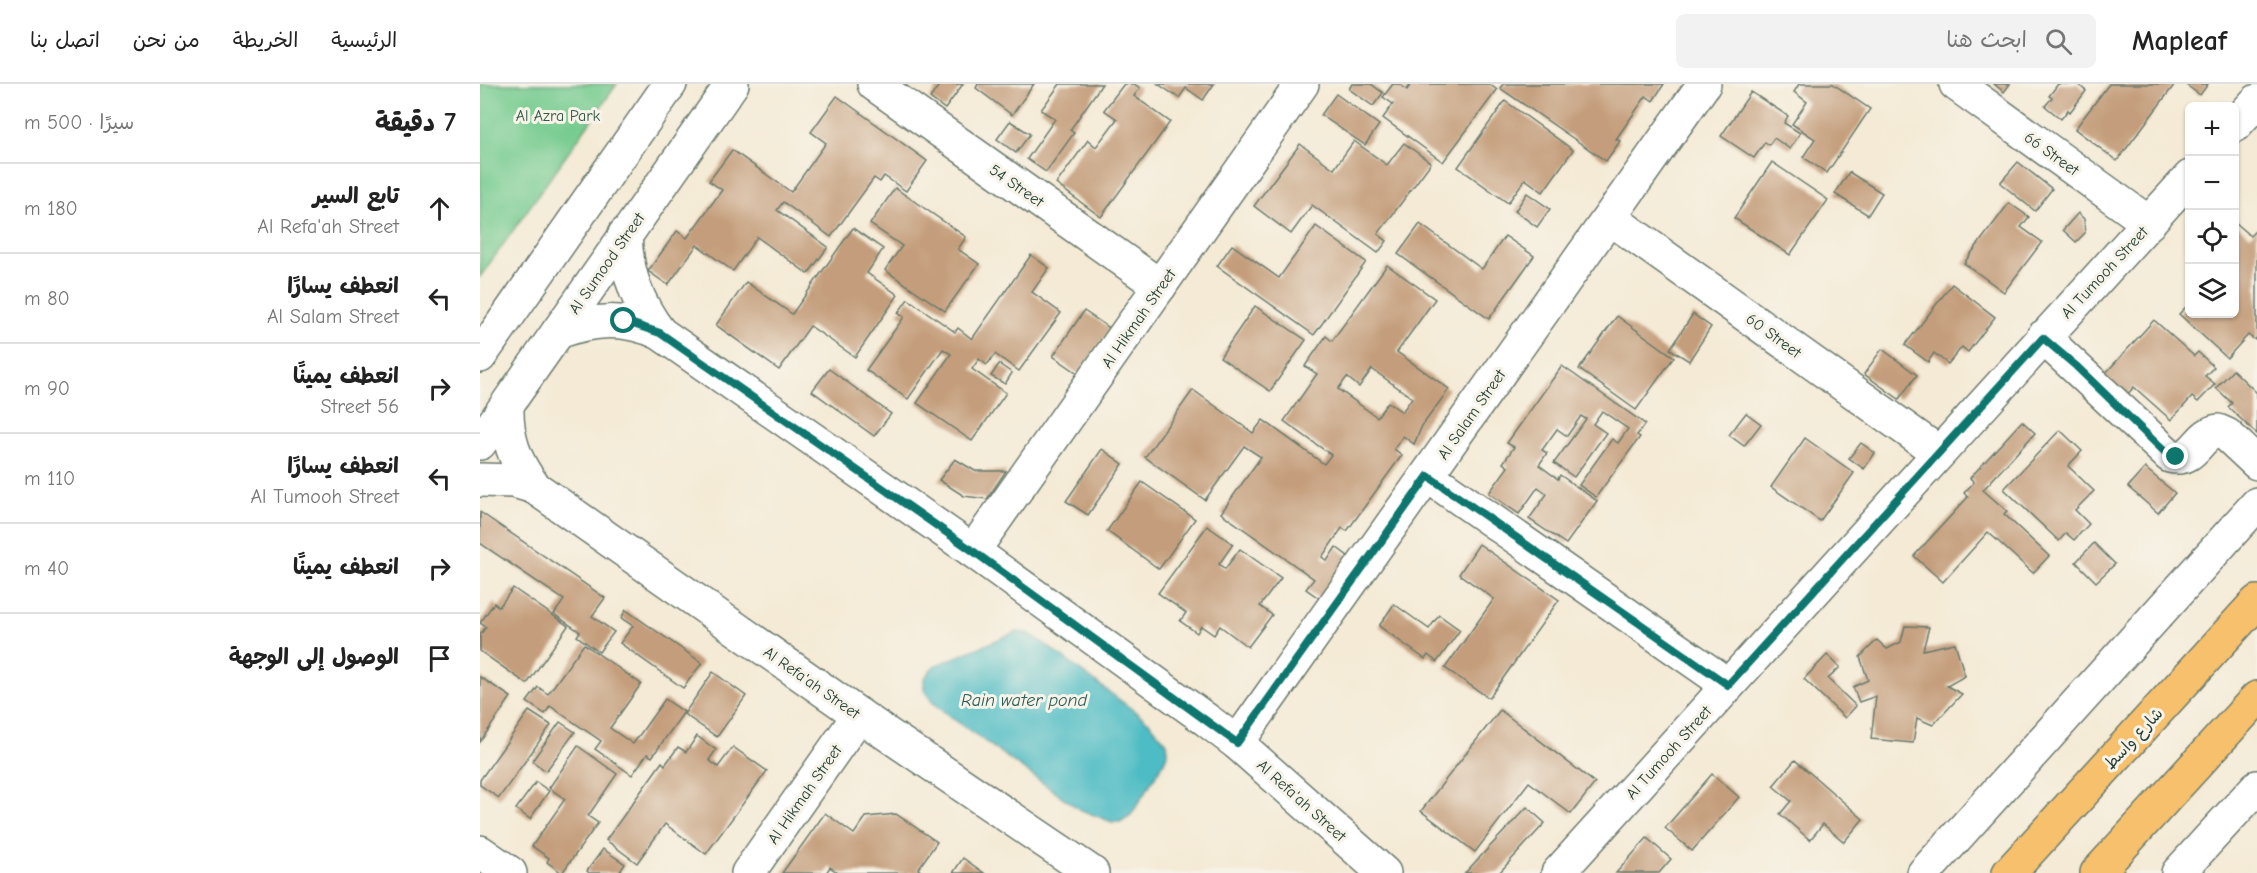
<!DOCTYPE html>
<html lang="ar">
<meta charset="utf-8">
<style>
body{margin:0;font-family:"Comic Neue","Playpen Sans Arabic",sans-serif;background:#f2f2f2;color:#222;direction:rtl}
.controls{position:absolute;right:18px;top:18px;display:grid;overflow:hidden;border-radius:9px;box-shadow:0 2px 4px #0004}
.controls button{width:54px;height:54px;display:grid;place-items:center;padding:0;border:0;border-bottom:2px solid #e0e0e0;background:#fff;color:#222;font:30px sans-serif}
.stop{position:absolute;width:18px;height:18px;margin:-14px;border:4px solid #0f766e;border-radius:50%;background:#fff}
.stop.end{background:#0f766e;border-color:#fff;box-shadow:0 2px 6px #0008}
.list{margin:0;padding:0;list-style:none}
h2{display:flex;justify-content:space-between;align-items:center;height:78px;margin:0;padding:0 24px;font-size:26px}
h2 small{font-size:20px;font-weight:400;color:#767676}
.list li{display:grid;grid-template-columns:39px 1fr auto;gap:18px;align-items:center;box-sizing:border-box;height:90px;padding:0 24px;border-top:2px solid #e0e0e0}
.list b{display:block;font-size:22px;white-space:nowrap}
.list p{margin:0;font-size:20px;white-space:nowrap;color:#767676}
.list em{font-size:20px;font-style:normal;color:#767676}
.icon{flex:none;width:33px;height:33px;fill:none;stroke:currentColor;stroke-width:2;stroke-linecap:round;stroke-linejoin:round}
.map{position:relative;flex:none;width:1777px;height:789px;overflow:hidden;direction:ltr}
header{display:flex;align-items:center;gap:36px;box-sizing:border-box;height:84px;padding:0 30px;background:#fff;border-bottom:2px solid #e0e0e0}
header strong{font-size:28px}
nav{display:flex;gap:33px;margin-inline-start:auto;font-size:21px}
.search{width:420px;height:54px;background:#f2f2f2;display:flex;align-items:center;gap:15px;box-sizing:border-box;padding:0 21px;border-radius:9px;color:#767676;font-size:22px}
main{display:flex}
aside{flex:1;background:#fff}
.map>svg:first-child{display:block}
.green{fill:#75cb8f;stroke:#4a8462;stroke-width:1.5}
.water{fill:#4dbcc4;stroke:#367c7c;stroke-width:1.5}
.building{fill:#c49e7b;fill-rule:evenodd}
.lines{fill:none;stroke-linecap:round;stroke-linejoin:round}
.minor-casing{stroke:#6a7a6c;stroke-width:36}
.highway-casing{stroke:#6a7a6c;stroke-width:36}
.minor{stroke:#fff;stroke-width:33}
.highway{stroke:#f7c06c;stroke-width:33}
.route{stroke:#0f766e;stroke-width:8}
.labels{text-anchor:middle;stroke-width:6;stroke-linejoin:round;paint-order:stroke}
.park-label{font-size:16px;fill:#305946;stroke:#f7f3e8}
.street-label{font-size:16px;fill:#1f3d34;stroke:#f7f3e8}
.water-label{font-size:18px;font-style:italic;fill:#2a5d58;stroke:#f7f3e8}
</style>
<header>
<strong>Mapleaf</strong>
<div class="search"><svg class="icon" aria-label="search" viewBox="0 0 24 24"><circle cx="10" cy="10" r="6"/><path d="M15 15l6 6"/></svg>ابحث هنا</div>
<nav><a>الرئيسية</a><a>الخريطة</a><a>من نحن</a><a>اتصل بنا</a></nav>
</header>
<main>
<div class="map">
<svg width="1777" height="789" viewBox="0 0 1777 789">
<rect width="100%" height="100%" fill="#f7f3e8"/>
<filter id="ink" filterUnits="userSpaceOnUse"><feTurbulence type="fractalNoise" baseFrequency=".0167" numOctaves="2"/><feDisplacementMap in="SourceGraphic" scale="12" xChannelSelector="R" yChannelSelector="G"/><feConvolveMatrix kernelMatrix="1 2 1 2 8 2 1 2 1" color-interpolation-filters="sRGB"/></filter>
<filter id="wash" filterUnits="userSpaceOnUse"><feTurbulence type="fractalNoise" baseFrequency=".008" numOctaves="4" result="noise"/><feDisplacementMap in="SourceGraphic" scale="24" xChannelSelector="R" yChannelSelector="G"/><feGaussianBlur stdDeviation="1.35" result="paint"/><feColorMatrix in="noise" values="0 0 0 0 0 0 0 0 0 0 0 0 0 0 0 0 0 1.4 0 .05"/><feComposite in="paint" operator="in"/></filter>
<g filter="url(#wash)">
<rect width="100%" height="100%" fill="#f4ead5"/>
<!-- green -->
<polygon class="green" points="0,0 137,0 0,193"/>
<!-- water -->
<polygon class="water" points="536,548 547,549 558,555 669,638 687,659 688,668 684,678 651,731 640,738 632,738 599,725 468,631 453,619 444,606 444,595 454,582"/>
<g id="blocks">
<!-- building -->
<g class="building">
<polygon points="460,0 483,0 465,25 450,14"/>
<polygon points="498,0 554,0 532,31 496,4"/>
<polygon points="580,0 622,0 590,46 594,49 566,88 547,75 575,35 561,26"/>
<polygon points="644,0 654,0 660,4 654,12 690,38 621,133 576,100 608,56 616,63 637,35 624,26"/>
<polygon points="678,0 734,0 723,16 706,4 699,14"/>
<polygon points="872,0 891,0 903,9 893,22 869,5"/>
<polygon points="913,0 919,0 927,6 931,0 1009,0 1017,6 963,78 903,34 913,20 903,13"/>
<polygon points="1023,0 1184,0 1173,17 1166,12 1136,55 1140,57 1126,77 1020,4"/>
<polygon points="1319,0 1353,0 1390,25 1347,89 1323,73 1335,55 1312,40 1327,18 1314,8"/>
<polygon points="1514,0 1530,0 1524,8"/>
<polygon points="1578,0 1597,0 1606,7 1590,28 1588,26 1581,35 1565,22 1572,14 1569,12"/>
<polygon points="1629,0 1695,0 1637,77 1595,45"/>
<polygon points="1705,0 1728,0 1720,11"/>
<polygon points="1271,8 1308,32 1304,39 1320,49 1310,65 1294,54 1289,61 1285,58 1274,74 1241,52"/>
<polygon points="856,10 899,41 885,61 841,31"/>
<polygon points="357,12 447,77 426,107 404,92 400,98 394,94 351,153 303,118 297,126 348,163 328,190 277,153 253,187 217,161 188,201 168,187 197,147 207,154 242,106 229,97 252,66 311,108 346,59 331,48"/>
<polygon points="1025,17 1093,66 1063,108 1045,95 1028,119 978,83"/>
<polygon points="530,37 550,50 536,69 517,55"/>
<polygon points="874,57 907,81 924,59 951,79 898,150 907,157 898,169 832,121 811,150 774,122 820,60 854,85"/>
<polygon points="1292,78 1348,116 1310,171 1254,134"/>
<polygon points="1538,78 1572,105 1555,127 1520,99"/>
<polygon points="1369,88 1402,109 1388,131 1355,110"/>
<polygon points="415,104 486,153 478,165 499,180 465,227 405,186 422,162 390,140"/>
<polygon points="1047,109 1070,125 1057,143 1035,127"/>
<polygon points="1529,119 1549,133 1541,143 1562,158 1524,208 1484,179"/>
<polygon points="1598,129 1604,135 1605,149 1596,158 1583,146"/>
<polygon points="1754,138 1770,152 1777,145 1777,253 1775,256 1768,251 1747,274 1699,230 1710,219 1710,230 1754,230"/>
<polygon points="940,140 1002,185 1025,152 1054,172 1009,235 918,170"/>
<polygon points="836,142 886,178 834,251 737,182 752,161 799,194"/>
<polygon points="373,144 403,165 387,189 418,211 375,273 330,242 299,286 236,241 266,198 312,230"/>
<polygon points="551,171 569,184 552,208 581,229 539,287 515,270 507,281 499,275 492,285 526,309 492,357 437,319 471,270 463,265 428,315 386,286 424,233 418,229 428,215 475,248 478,244 492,255"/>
<path d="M907,181L955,215L917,268L969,305L942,342L934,360L923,352L914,365L922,371L867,447L862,444L842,473L847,477L856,463L873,476L843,517L826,505L834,495L741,429L781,373L764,362L725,416L665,373L713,306L773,349L783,336L844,380L851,371L804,337L837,290L825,282L846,252L852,257ZM892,285L932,314L922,328L908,318L897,333L858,305L867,293L879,303Z"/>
<polygon points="1472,200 1515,233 1488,268 1482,263 1468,280 1454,269 1448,278 1425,261"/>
<polygon points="775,222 826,256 790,307 740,273"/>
<polygon points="604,227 631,245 599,290 573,272"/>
<polygon points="1213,230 1231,243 1209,277 1190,265"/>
<polygon points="1137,232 1194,273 1156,326 1099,285"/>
<polygon points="1674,236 1714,272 1718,268 1734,283 1725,292 1735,300 1718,318 1712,313 1691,336 1654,303 1645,313 1623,292"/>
<polygon points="1402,265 1437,291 1419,315 1384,290"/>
<polygon points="519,280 532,289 525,300 511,292"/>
<polygon points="1082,282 1165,340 1157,351 1160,353 1116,413 1099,401 1132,355 1138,359 1148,345 1122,327 1113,340 1126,349 1094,393 1074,379 1106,335 1101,332 1087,352 1077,345 1062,366 1067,369 1059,381 1078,395 1080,391 1117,417 1086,460 1049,435 1067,410 1058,403 1039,430 1009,409 1028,383 1023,379 1034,363 1027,359"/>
<polygon points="349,285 411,330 394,352 332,307"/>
<polygon points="1753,286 1777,309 1777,350 1748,323 1752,319 1736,304"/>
<polygon points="1266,329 1281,340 1264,362 1249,351"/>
<polygon points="1542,337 1555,349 1503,406 1527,427 1524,430 1569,472 1553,489 1508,448 1463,498 1434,472 1488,413 1484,409 1494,398 1490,394"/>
<polygon points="1580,346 1602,367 1588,382 1614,407 1595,426 1609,440 1594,456 1586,449 1579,457 1524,405"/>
<polygon points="1325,354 1374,389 1340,437 1291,403"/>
<polygon points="1381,359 1395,369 1384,385 1369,374"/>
<polygon points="622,365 643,380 608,431 586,417"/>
<polygon points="475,375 495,387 526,387 507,415 484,412 459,396"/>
<polygon points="1665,384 1695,409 1678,429 1648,403"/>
<polygon points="662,398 715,435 679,485 627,447"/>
<polygon points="0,428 125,514 112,532 134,548 119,568 97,552 100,548 74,530 84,516 0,459"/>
<polygon points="727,442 753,460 739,480 745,485 760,465 801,494 780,522 792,531 768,563 740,542 734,551 721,542 717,549 700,537 706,529 678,509"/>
<polygon points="1614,459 1635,480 1616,498 1596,478"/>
<polygon points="999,460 1079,516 1009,614 965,584 1014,515 979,490"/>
<polygon points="33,504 88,542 47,600 0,567 0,551 6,543 0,539 14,519 19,523"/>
<polygon points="914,520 949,545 959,531 980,546 957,578 948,571 945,575 899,542"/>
<polygon points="146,526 222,579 203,604 140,559 153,542 141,534"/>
<polygon points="1425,542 1449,543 1443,566 1475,559 1485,592 1467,602 1482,610 1453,641 1437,634 1433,659 1391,655 1396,612 1379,618 1373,603 1388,596 1380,573 1397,556 1407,565 1421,558"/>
<polygon points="104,560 161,600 130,644 153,660 185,615 204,628 172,673 167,670 152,691 115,665 121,657 70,622 65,630 47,618 58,603 68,610"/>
<polygon points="1347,571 1360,583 1348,595 1376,622 1365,634 1324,595"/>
<polygon points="233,588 266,612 237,653 204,630"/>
<polygon points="0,593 31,613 0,658"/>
<polygon points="1020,626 1115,699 1091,730 1049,698 995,768 941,727"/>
<polygon points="49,627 71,641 19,714 0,701 0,696"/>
<polygon points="80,638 95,648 66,687 52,677"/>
<polygon points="217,652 236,666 229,676 238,683 253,663 287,687 226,770 185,740 157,779 126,756 182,678 185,681 198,663 206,668"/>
<polygon points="98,662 137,690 108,732 118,739 82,789 67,778 69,774 52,762 85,715 69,704"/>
<polygon points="1315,676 1383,735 1364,758 1343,740 1330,756 1300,730 1311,717 1293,702"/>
<polygon points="1232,690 1259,713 1212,767 1185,744"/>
<polygon points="56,698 69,707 50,735 36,725"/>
<polygon points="1047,723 1065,739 1019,789 985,789"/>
<polygon points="345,729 374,750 386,733 416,730 457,758 438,785 443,789 358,789 350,783 346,789 302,789"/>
<polygon points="1167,754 1191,775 1179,789 1136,789"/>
<polygon points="123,765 145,780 139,789 109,789 107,787"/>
<polygon points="483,774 504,789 473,789"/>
</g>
</g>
</g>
<g filter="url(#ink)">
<use href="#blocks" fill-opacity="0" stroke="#6a7a6c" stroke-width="1.5"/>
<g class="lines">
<!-- minor casing -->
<g class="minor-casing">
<g id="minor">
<polyline points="394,0 680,202"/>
<polyline points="1476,0 1669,139"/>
<polyline points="1754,42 1777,17"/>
<polyline points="1130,134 1458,368"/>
<path d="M145,150C146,188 157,219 180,249"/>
<path d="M78,248C114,235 145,233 180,249L493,467L728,637L757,659L904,789"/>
<path d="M1563,253L1690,372C1716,379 1717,350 1738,347L1747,351L1777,379"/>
<polyline points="0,272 190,0"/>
<path d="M27,322C26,354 35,378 54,403L379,631L612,789"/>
<polyline points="0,359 252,0"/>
<polyline points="948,392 1248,601"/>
<polyline points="0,396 34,397 54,403"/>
<polyline points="493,467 822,0"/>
<polyline points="757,659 1224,0"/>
<polyline points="0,768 30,789"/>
<polyline points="268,789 379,631"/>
<polyline points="1078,789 1710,93"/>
<polyline points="1444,789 1777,420"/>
<polyline points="1698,789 1777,703"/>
</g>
</g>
<!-- highway casing -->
<g class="highway-casing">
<g id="highway">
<polyline points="1529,789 1777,518"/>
<polyline points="1617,789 1777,614"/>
</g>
</g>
<!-- minor -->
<use href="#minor" class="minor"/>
<!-- highway -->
<use href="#highway" class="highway"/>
</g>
</g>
<g class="lines" filter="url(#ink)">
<!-- route -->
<polyline class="route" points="144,237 180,249 493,467 757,659 948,392 1248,601 1563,254 1596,282 1685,368 1696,373"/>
</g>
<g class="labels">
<!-- park labels -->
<g class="park-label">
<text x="78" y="37">Al Azra Park</text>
</g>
<!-- street labels -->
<g class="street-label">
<text transform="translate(1572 69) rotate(36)" y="6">66 Street</text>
<text transform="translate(537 101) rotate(35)" y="6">54 Street</text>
<text transform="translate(126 179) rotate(-55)" y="6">Al Sumood Street</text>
<text transform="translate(1624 188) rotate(-47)" y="6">Al Tumooh Street</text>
<text transform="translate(658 234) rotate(-55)" y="6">Al Hikmah Street</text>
<text transform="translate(1294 251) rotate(36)" y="6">60 Street</text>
<text transform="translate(991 330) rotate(-55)" y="6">Al Salam Street</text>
<text transform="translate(332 598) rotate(35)" y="6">Al Refa'ah Street</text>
<text transform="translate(1653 654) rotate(-47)" y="6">شارع واسط</text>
<text transform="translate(1188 668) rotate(-48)" y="6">Al Tumooh Street</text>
<text transform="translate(324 710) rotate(-55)" y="6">Al Hikmah Street</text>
<text transform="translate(822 716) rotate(42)" y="6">Al Refa'ah Street</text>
</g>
<!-- water labels -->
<g class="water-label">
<text x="544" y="622">Rain water pond</text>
</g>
</g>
</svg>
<div class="controls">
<button>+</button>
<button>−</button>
<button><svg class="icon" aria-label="locate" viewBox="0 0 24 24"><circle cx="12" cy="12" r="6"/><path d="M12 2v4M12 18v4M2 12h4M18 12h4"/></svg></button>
<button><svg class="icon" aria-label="layers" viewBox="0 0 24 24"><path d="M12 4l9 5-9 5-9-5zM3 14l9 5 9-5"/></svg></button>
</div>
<div class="stop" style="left:144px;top:237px"></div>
<div class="stop end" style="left:1696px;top:373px"></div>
</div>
<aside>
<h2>7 دقيقة<small>سيرًا · 500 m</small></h2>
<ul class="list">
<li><svg class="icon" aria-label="ahead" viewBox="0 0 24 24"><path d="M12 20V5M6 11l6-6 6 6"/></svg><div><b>تابع السير</b><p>Al Refa'ah Street</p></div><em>180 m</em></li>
<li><svg class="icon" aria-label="left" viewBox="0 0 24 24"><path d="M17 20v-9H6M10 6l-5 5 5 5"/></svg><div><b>انعطف يسارًا</b><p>Al Salam Street</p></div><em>80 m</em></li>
<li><svg class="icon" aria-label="right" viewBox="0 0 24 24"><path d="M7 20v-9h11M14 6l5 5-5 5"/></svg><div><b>انعطف يمينًا</b><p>56 Street</p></div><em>90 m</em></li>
<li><svg class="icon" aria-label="left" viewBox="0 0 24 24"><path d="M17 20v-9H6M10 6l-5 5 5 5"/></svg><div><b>انعطف يسارًا</b><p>Al Tumooh Street</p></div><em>110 m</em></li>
<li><svg class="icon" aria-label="right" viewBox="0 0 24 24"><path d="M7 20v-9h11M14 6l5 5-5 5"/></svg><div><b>انعطف يمينًا</b></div><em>40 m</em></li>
<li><svg class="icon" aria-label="arrive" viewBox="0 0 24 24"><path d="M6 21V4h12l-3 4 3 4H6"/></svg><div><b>الوصول إلى الوجهة</b></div></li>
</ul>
</aside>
</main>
